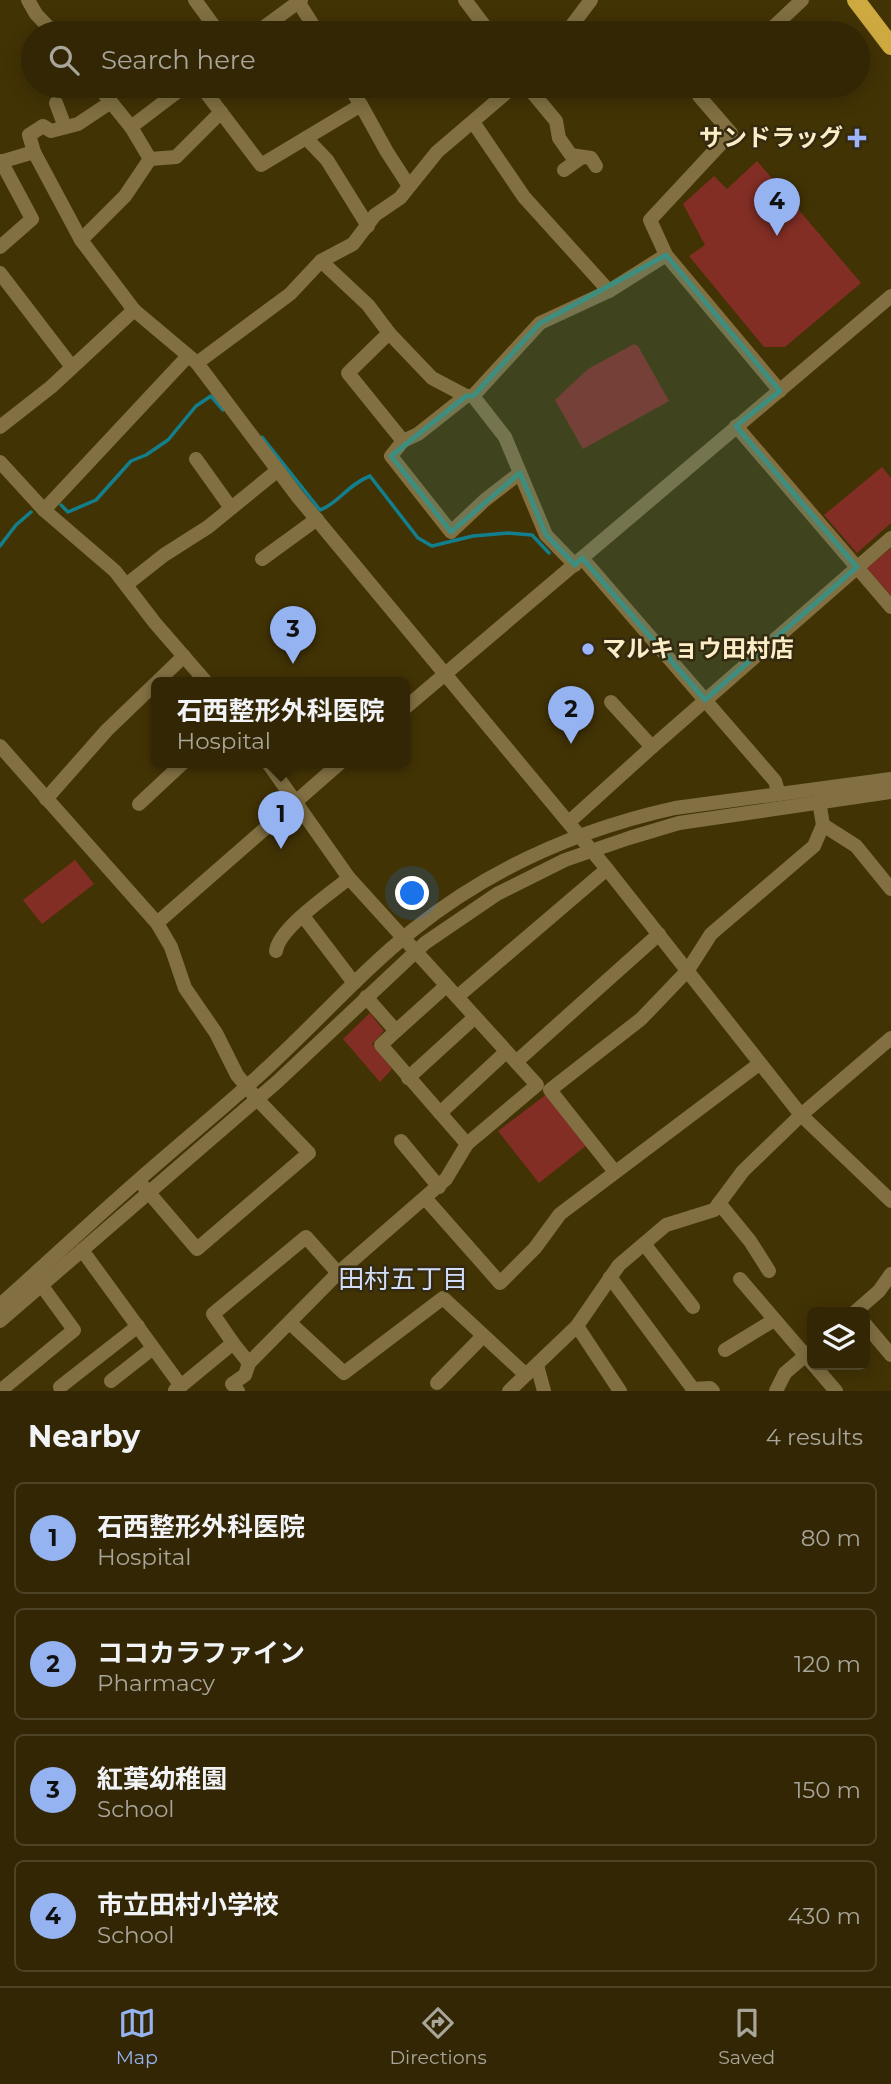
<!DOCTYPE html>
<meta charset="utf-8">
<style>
body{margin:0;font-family:Montserrat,"Noto Sans JP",sans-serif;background:#3d3213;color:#f1f3f6}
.controls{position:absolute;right:21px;bottom:21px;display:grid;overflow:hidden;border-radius:10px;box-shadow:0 4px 18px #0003}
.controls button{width:63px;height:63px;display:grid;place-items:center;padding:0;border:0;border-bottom:2px solid #4d4326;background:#322604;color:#f1f3f6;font:35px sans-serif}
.you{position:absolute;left:413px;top:894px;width:24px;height:24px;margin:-18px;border:5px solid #fff;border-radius:50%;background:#1a73e8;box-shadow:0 0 0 10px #1a73e833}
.badge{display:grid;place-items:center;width:46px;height:46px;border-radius:50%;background:#95b2f1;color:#111;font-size:23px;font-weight:700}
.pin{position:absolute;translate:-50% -58px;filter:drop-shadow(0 2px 4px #0008)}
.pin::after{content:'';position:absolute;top:37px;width:24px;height:21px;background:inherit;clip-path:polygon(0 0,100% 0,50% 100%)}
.popup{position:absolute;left:151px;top:677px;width:259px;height:91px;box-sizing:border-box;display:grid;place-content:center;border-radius:10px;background:#322604;filter:drop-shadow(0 2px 5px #0005);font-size:23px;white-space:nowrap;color:#a8a59a}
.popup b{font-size:26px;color:#f1f3f6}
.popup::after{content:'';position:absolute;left:50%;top:100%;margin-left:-14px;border:14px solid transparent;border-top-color:#322604}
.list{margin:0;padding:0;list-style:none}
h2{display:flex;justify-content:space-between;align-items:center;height:91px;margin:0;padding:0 28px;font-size:30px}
h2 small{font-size:23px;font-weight:400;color:#a8a59a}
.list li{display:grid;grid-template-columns:46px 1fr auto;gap:21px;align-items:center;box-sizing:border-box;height:112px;margin:0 14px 14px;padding:0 14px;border:2px solid #4d4326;border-radius:10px}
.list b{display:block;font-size:26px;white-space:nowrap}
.list p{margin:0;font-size:23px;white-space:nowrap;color:#a8a59a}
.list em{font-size:23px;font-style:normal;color:#a8a59a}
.icon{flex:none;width:38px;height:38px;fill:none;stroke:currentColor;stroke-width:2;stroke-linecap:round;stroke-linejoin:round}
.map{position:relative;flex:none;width:891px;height:1391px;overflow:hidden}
.search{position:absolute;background:#322604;box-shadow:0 4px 18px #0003;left:21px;right:21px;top:21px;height:77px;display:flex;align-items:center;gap:18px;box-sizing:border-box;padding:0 24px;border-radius:38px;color:#a8a59a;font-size:26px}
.sheet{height:595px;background:#322604}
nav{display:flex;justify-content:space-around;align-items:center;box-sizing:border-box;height:98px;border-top:2px solid #4d4326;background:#322604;font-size:19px;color:#a8a59a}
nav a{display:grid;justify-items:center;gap:4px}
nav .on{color:#95b2f1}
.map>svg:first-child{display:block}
.green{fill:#822e25}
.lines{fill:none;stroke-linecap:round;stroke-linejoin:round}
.stream{stroke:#137f8d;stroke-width:3.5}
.minor{stroke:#827042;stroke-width:14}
.major{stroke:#cda940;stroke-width:18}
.marked{fill:#3e8e80;fill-opacity:0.2;stroke:#3e8e80;stroke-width:5;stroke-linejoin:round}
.poi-dot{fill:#9bb4fd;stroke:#342a10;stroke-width:2.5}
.labels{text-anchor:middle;stroke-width:5;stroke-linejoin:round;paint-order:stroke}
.poi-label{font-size:24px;font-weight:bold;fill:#fcedc6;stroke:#342a10;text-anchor:end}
.neighbourhood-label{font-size:26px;fill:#d2ddf9;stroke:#342a10}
</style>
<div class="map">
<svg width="891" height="1391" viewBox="0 0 891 1391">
<rect width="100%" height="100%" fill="#423305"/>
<!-- green -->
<g class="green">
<polygon points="757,161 861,283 785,347 764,347 689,256 705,245 683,204 714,176 727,189"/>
<polygon points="634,344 638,346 669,401 583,449 555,400 588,369"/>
<polygon points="882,467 891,478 891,523 857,553 824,515"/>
<polygon points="891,548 891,596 867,568"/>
<polygon points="75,860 94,884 42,924 23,900"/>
<polygon points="370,1013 384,1031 372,1044 392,1069 380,1082 343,1039"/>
<polygon points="548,1093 587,1145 539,1183 498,1131"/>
</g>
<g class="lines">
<!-- stream -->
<g class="stream">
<path d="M262,437L320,510C339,503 347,485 370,476L418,538L432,546L473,536L508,533L532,535L549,553"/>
<polyline points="61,505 68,512 96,500 131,461 146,455 168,440 196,406 211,396 223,410"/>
<polyline points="0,546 16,525 31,512"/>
</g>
<!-- minor -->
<g class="minor">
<polyline points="28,0 36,14 54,33"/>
<polyline points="195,0 219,33"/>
<polyline points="465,0 490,33"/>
<polyline points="299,3 318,33"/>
<polyline points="256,33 301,0"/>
<polyline points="566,33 591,0"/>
<polyline points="767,33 802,0"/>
<polyline points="98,86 131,127 150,159 125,196 81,240 134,310 197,363 298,497 607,869 801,1115 891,1201"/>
<polyline points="201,86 261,165 361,105 387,152 409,186"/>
<polyline points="349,86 361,105"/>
<polyline points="527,86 556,121 559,138 571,155 591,158 596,166"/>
<polyline points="711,86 699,96 731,133 650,220 666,255 780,391"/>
<polyline points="56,103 65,127"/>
<polyline points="473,122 524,197 609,291"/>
<polyline points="131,127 185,86"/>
<polyline points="306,138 327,160 368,226"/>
<polyline points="34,152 81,240"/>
<polyline points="150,159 176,157 221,112"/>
<polyline points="0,162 34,152 29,135 43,126 51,131 78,124 111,102"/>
<polyline points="564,170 582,157"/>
<polyline points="0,247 32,219 1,161"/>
<polyline points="321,261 368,305 389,333 432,378 466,396 473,396 505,437 546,535 575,565"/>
<polyline points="0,273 72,367"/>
<polyline points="389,333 348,373 403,441"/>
<polyline points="197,363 290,294 321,261 353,244 375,215 400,198 437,152 514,86"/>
<polyline points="466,396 418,434 403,441 391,456 451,532 485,500 520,473"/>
<polyline points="473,396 540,323 609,291 666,255"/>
<polyline points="736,426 891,607"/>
<polyline points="0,427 51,387 134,310"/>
<polyline points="196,459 231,508"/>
<polyline points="0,462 44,510 115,571 155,623 207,683"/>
<polyline points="44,510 188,356"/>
<polyline points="582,558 775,781 779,794"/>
<polyline points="262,559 317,519"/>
<polyline points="126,585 164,555 208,527 278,470"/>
<polyline points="611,702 652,747"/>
<polyline points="405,708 891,296"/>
<polyline points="0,746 157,923 171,947 185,988 216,1033 237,1075 257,1099 309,1153 197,1249 144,1187"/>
<polyline points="268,763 349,878 537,1085 467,1144 381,1045 396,1031 366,997"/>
<polyline points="46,799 107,730 184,656"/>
<polyline points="139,804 183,763"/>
<polyline points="569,822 652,747 891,538"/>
<polyline points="823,825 856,846 891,889"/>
<polyline points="303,916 354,983"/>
<polyline points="157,923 340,763"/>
<path d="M276,951C279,928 330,894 349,878"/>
<polyline points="457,997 607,869"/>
<polyline points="396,1031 446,986"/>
<polyline points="516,1062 659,934"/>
<polyline points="408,1078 475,1017"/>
<polyline points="440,1113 506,1052"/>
<polyline points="401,1141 439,1187"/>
<polyline points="615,1172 550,1090 641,1019 688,970 711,934 814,846 823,825 819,801"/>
<polyline points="425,1198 500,1283 535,1248 560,1214 759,1064"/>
<polyline points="719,1203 750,1241 769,1271"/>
<polyline points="645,1245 693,1307"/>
<polyline points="82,1250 181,1386 175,1390"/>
<polyline points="610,1277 693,1389 710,1388 713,1391"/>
<polyline points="740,1279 836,1391"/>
<path d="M0,1305C48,1262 94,1219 142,1177C183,1141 226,1106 266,1069C316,1023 360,973 413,930C489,869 580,829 675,808L891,779"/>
<polyline points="855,1312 879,1291 891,1274"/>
<polyline points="0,1321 277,1082 425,943 497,894 565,860 629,838 679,823 891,792"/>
<polyline points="290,1323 344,1373 443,1298 526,1375"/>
<polyline points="865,1324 891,1355"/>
<polyline points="577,1326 620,1391"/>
<polyline points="233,1343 249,1363 338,1273 446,1179 467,1144"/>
<polyline points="725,1350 774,1320"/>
<polyline points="537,1365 544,1391"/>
<polyline points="111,1381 153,1348"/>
<polyline points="437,1383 483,1336"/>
<polyline points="181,1386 233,1343 213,1314 306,1237 338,1273"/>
<polyline points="60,1387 138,1326"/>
<polyline points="0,1391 74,1330 42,1286"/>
<polyline points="238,1391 232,1384 245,1375 249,1363"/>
<polyline points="509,1391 577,1326 619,1265 666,1225 714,1210 743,1171 801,1115 891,1038"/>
<polyline points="776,1391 785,1373 812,1350"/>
</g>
<!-- major -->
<polyline class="major" points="856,0 891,46"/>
</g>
<!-- marked area -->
<path class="marked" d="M666,255L780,391L736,426L857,567L705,700L582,558L575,565L546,535L520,473L451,532L391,456L466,396H473L540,323Z"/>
<!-- markers -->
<g class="poi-dot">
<path d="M853.5 127.5h7v7h7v7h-7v7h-7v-7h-7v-7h7z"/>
<circle cx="588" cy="649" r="7"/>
</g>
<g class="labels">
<!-- poi labels -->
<g class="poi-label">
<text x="843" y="146">サンドラッグ</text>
<text x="602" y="657" text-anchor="start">マルキョウ田村店</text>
</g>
<!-- neighbourhood labels -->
<g class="neighbourhood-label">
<text x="403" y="1288">田村五丁目</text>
</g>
</g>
</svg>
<div class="controls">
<button><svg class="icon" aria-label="layers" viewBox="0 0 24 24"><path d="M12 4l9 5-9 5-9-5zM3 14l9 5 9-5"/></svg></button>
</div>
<div class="you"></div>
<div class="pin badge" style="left:281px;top:849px">1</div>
<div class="popup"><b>石西整形外科医院</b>Hospital</div>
<div class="pin badge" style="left:571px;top:744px">2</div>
<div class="pin badge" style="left:293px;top:664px">3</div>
<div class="pin badge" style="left:777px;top:236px">4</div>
<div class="search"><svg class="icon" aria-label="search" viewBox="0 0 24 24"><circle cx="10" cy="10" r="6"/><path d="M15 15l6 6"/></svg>Search here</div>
</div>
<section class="sheet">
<h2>Nearby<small>4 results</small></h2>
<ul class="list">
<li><span class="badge">1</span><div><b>石西整形外科医院</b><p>Hospital</p></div><em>80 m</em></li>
<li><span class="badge">2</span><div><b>ココカラファイン</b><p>Pharmacy</p></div><em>120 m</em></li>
<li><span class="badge">3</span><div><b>紅葉幼稚園</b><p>School</p></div><em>150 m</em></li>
<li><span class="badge">4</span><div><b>市立田村小学校</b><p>School</p></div><em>430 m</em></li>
</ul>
</section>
<nav>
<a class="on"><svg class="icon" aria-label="map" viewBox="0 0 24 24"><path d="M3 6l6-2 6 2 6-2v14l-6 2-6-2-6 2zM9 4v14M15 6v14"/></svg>Map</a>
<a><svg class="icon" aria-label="directions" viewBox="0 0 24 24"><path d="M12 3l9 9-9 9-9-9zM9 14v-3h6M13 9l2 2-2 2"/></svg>Directions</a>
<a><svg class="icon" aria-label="saved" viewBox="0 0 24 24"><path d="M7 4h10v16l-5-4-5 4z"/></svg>Saved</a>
</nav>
